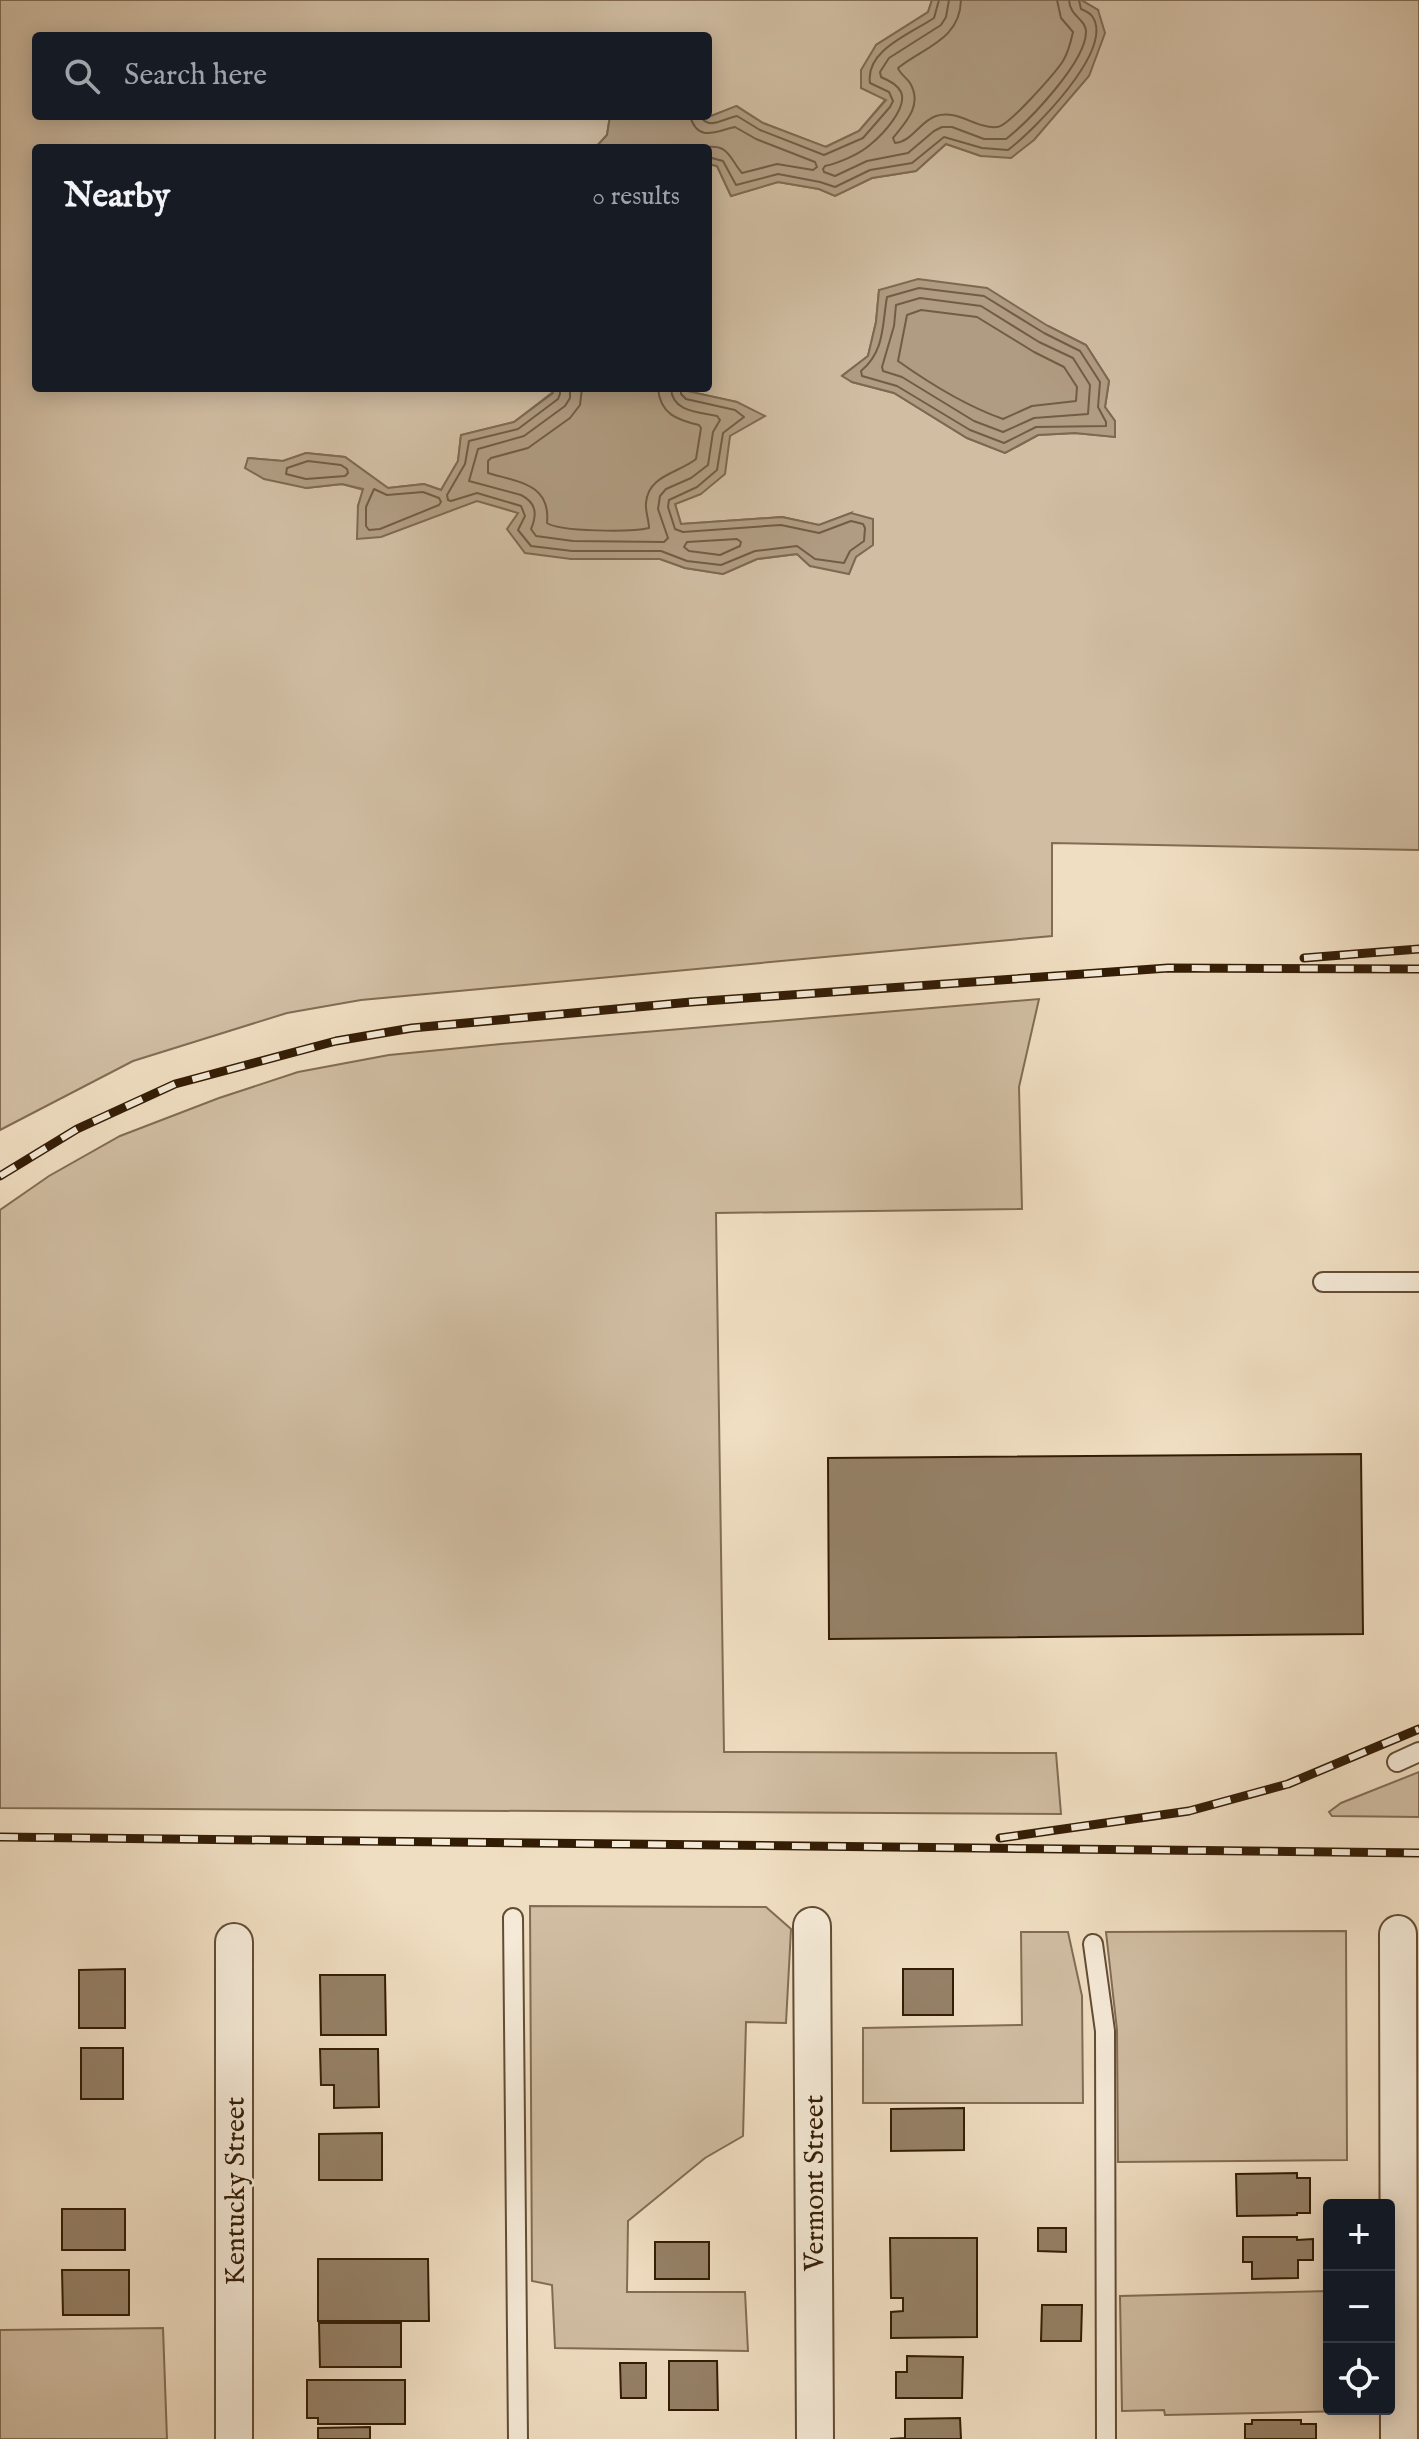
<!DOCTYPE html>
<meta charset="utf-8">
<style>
body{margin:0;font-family:"IM FELL English",serif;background:#242831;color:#f1f3f6}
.controls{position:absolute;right:24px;bottom:24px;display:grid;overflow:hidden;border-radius:8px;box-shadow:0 4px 20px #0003}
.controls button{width:72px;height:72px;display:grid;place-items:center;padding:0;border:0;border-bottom:2px solid #363941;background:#171b24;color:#f1f3f6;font:40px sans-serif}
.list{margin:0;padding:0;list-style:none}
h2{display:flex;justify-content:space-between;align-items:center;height:104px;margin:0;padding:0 32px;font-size:34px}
h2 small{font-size:26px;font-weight:400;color:#9ea1a6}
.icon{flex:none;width:44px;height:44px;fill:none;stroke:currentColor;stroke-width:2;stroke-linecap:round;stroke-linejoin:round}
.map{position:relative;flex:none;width:1419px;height:2439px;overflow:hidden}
.search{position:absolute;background:#171b24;box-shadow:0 4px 20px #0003;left:32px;top:32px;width:680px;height:88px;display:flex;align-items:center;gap:20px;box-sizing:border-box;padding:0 28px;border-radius:8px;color:#9ea1a6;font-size:30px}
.panel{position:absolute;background:#171b24;box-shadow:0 4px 20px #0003;left:32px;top:144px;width:680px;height:248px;border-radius:8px}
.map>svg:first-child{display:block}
.green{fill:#d0bda2;stroke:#826c54;stroke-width:2;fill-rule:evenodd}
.water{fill:#b09c82;stroke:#7e6950;stroke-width:2}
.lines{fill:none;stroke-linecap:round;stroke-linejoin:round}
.shore{stroke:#725c44;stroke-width:2}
.building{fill:#958167;stroke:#331c05;stroke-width:2}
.service-casing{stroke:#624c34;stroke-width:22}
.minor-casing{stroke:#624c34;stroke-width:40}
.service{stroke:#f5ead7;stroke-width:18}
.minor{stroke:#f5ead7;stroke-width:36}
.rail-casing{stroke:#331c05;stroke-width:9}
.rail{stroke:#f5ead7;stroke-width:6;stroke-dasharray:18;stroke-linecap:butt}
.labels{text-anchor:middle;stroke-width:6;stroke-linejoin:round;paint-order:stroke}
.street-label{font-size:28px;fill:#331c05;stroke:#f5ead7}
</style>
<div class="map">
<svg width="1419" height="2439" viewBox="0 0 1419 2439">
<rect width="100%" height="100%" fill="#f0dec2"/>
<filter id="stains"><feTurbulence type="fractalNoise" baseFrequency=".0025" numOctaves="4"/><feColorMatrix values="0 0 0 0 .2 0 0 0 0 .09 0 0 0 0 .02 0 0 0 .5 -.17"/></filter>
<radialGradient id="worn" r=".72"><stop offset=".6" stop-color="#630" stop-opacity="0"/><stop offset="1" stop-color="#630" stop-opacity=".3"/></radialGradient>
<!-- green -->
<g class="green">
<path d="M0,0H932L928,12L876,45L886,99L859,131L825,147L763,123L737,106L706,118L681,116H708V36H36V116H610L607,135L595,148H36V388H550L553,392L514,422L461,435L458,461L441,490L424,484L388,488L345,457L306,453L283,461L249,458L306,488L342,484L364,490L358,506L437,514L477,500L519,513L571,559H660L685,568L723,574L757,559L797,554L810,566L851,513L819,525L782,517L681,524L675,504L701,494L730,436L737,402L686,391V388H708V164L717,166L731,196L778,182L819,189L835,196L872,178L916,171L946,144L981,156L1098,10L1081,0H1419V850L1052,843V936L361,1000L287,1013L133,1061L0,1130ZM879,290L1048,326L1086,345L1109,381L1105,407L1115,421V437L1075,433L1038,435L1005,453L967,438L894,393L852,382L843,375L868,356L876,322Z"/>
<polygon points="1039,999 1019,1087 1022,1209 716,1213 724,1752 1056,1753 1061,1814 0,1808 0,1210 49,1176 120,1136 219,1098 298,1072 389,1055 501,1044"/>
<polygon points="1419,1772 1419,1817 1332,1816 1329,1812 1341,1803"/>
<polygon points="530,1906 766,1907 791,1929 786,2023 746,2022 743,2136 705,2158 628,2221 627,2292 745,2292 748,2351 555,2348 552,2285 532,2281"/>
<polygon points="1346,1931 1347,2160 1118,2162 1117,2030 1106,1932"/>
<polygon points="1021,1932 1068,1932 1082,1996 1083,2103 863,2103 863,2028 1022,2025"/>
<polygon points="1329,2291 1329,2409 1347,2409 1347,2411 1165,2415 1164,2410 1122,2411 1120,2296"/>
<polygon points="163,2328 167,2439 0,2439 0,2330"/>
</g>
<!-- water -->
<g class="water">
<polygon points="932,0 1081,0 1098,10 1105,33 1089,76 1034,140 1011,158 981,156 946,144 916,171 872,178 835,196 819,189 778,182 731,196 717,166 708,164 708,148 595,148 607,135 610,116 706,118 736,106 763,123 826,147 859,131 886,100 861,88 861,70 876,45 928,12"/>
<polygon points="918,279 987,288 1048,326 1086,345 1109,381 1105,407 1115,421 1115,437 1075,433 1038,435 1005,453 967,438 894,393 852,382 842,376 868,356 876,322 879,290"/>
<polygon points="550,388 686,388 687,391 737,402 765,416 730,436 725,474 701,494 675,504 681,524 782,517 819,525 851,513 873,519 873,545 856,557 849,574 810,566 797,554 757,559 723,574 685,568 660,559 571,559 525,553 507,529 518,513 477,501 381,537 357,539 358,506 363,489 342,484 306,488 264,479 245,468 248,458 283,461 306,453 345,457 388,488 424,484 441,490 458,461 461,435 514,422 553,393"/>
</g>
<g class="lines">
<!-- shore -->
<g class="shore">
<path d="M949,0L946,17L941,25L889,58L880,72L881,77C889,81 897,84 901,92C908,108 882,135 871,144C860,154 839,163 825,166L823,169L824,172L835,176L867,161L908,153L934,131L942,127H952L984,139H1006C1029,121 1087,61 1086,31C1085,18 1070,17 1069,0"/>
<path d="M961,0C960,40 924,47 898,68C900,74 906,77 910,83C923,105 906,122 893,138L895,143C912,142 920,121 936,116C958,109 976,129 997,127C1008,127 1055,73 1063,61C1068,53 1071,41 1073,32L1061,18L1057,0"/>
<path d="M690,116C698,143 716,131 735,127L756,139L815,162L817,167L813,170L777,164L742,173C729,158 729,142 702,148"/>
<path d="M700,116C709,131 724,118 737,116L760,130L824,155L863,138L890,107L893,101L889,92L870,83C865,50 912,33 934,18L939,0"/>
<path d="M708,157L723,161L736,185L778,174L820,182L835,187L870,170L912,163L944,137L982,148L1008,150C1033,131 1116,49 1092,16C1089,12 1085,11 1081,9L1079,0"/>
<path d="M919,288L984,296L1044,333L1080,351L1100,382L1098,407L1106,422V426L1036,427L1004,443L970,430L897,386L862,376L861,371C885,351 882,325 887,297Z"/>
<polygon points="920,298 981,306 1039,342 1073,358 1090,385 1088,414 1034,418 1003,432 974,421 902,377 883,371 882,367 894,326 896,305"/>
<path d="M921,310L977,317L1034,352L1064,367L1077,387L1076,401L1032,406L1003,419C966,406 929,383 898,361L907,315Z"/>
<polyline points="560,388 560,394 558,399 518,429 469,441 465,464 447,495 448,500 451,501 477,493 521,506 525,516 518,530 531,546 572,551 661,551 687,561 721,565 755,551 797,546 815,559 844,563 850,551 864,541 865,528 863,524 851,521 819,533 781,525 683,532 675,529 668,507 669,500 697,487 717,470 723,433 744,417 735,410 686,399 681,394 681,388"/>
<path d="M570,388V398L565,406L524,436L478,449L469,481L521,495C537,503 537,515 531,529L536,536L573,541L664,542L668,538L658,509L660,496L666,489L691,478L708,465L713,432L720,420L717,416C698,412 672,412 671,388"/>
<path d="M582,388L580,405L570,418L528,448L491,458L488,461V473C517,482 551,483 547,523C560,532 632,532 649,528C649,520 645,511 646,503C648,475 679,473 696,459L701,428L699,425C677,420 660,414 658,388"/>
<polygon points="308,461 341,465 347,469 348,473 345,476 306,479 286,474 287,468"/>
<polygon points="374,489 387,495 423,492 439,498 441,502 439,505 380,529 369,530 366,526 366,507"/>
<polygon points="737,539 741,542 740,546 720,555 689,551 684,547 687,542"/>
</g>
</g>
<!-- building -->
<g class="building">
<polygon points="1361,1454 1363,1634 829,1639 828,1458"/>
<polygon points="125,1969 125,2028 79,2028 79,1970"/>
<rect x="903" y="1969" width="50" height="46"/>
<polygon points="320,1975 385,1975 386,2035 321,2035"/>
<rect x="81" y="2048" width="42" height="51"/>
<polygon points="320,2049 378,2049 379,2107 334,2108 334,2085 321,2085"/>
<polygon points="964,2108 964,2150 891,2151 891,2109"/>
<polygon points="382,2133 382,2180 319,2180 319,2134"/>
<polygon points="1297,2173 1297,2178 1310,2178 1310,2213 1297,2213 1297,2215 1237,2216 1236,2174"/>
<rect x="62" y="2209" width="63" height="41"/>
<polygon points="1038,2228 1066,2228 1066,2252 1038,2251"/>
<polygon points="1243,2237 1297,2237 1297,2240 1313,2239 1313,2260 1298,2260 1298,2278 1252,2279 1252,2262 1243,2262"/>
<polygon points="890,2238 977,2238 977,2337 891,2338 891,2312 903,2311 903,2298 891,2298"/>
<rect x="655" y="2242" width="54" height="37"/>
<polygon points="318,2259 428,2259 429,2321 318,2321"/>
<polygon points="62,2270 129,2270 129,2315 63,2315"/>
<polygon points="1042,2305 1082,2305 1081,2341 1041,2341"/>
<polygon points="319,2323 401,2323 401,2367 320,2367"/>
<polygon points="907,2356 963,2357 962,2398 896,2398 896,2372 907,2372"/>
<polygon points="669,2361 717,2361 718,2410 669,2410"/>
<polygon points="620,2363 646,2363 646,2398 621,2398"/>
<polygon points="307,2380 405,2380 405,2424 318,2424 318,2418 307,2418"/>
<polygon points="960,2418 961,2439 890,2439 905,2438 905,2419"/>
<polygon points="1252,2420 1301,2420 1301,2424 1316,2424 1316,2439 1245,2439 1245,2424 1252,2424"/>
<polygon points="370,2427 370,2439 318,2439 318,2428"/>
</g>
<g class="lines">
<!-- service casing -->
<g class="service-casing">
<g id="service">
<polyline points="1323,1282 1419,1282"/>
<polyline points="1397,1762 1419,1752"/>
<polyline points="513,1918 518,2439"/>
<polyline points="1093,1944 1105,2031 1106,2439"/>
</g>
</g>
<!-- minor casing -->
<g class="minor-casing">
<g id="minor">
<polyline points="812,1926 815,2439"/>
<polyline points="1398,1934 1399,2439"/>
<polyline points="234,1942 234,2439"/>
</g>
</g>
<!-- service -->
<use href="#service" class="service"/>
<!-- minor -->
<use href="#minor" class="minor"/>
<!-- rail casing -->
<g class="rail-casing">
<g id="rail">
<polyline points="1304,958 1419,949"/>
<polyline points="0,1176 77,1129 175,1084 336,1041 412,1028 691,1002 1168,968 1419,969"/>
<polyline points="0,1837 1419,1853"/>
<polyline points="1000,1838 1189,1811 1288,1784 1419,1729"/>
</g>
</g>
<!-- rail -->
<use href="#rail" class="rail"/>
</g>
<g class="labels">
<!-- street labels -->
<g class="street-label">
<text transform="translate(813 2183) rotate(-90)" y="10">Vermont Street</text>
<text transform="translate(234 2191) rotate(-90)" y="10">Kentucky Street</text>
</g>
</g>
<rect width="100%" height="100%" filter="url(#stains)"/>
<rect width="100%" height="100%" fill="url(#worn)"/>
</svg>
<div class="controls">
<button>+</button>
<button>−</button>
<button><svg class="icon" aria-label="locate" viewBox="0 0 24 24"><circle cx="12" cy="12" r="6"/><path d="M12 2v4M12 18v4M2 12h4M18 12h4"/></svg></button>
</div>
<div class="search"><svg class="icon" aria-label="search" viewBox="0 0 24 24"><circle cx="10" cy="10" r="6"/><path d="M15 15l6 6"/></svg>Search here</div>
<section class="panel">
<h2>Nearby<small>0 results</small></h2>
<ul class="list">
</ul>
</section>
</div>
